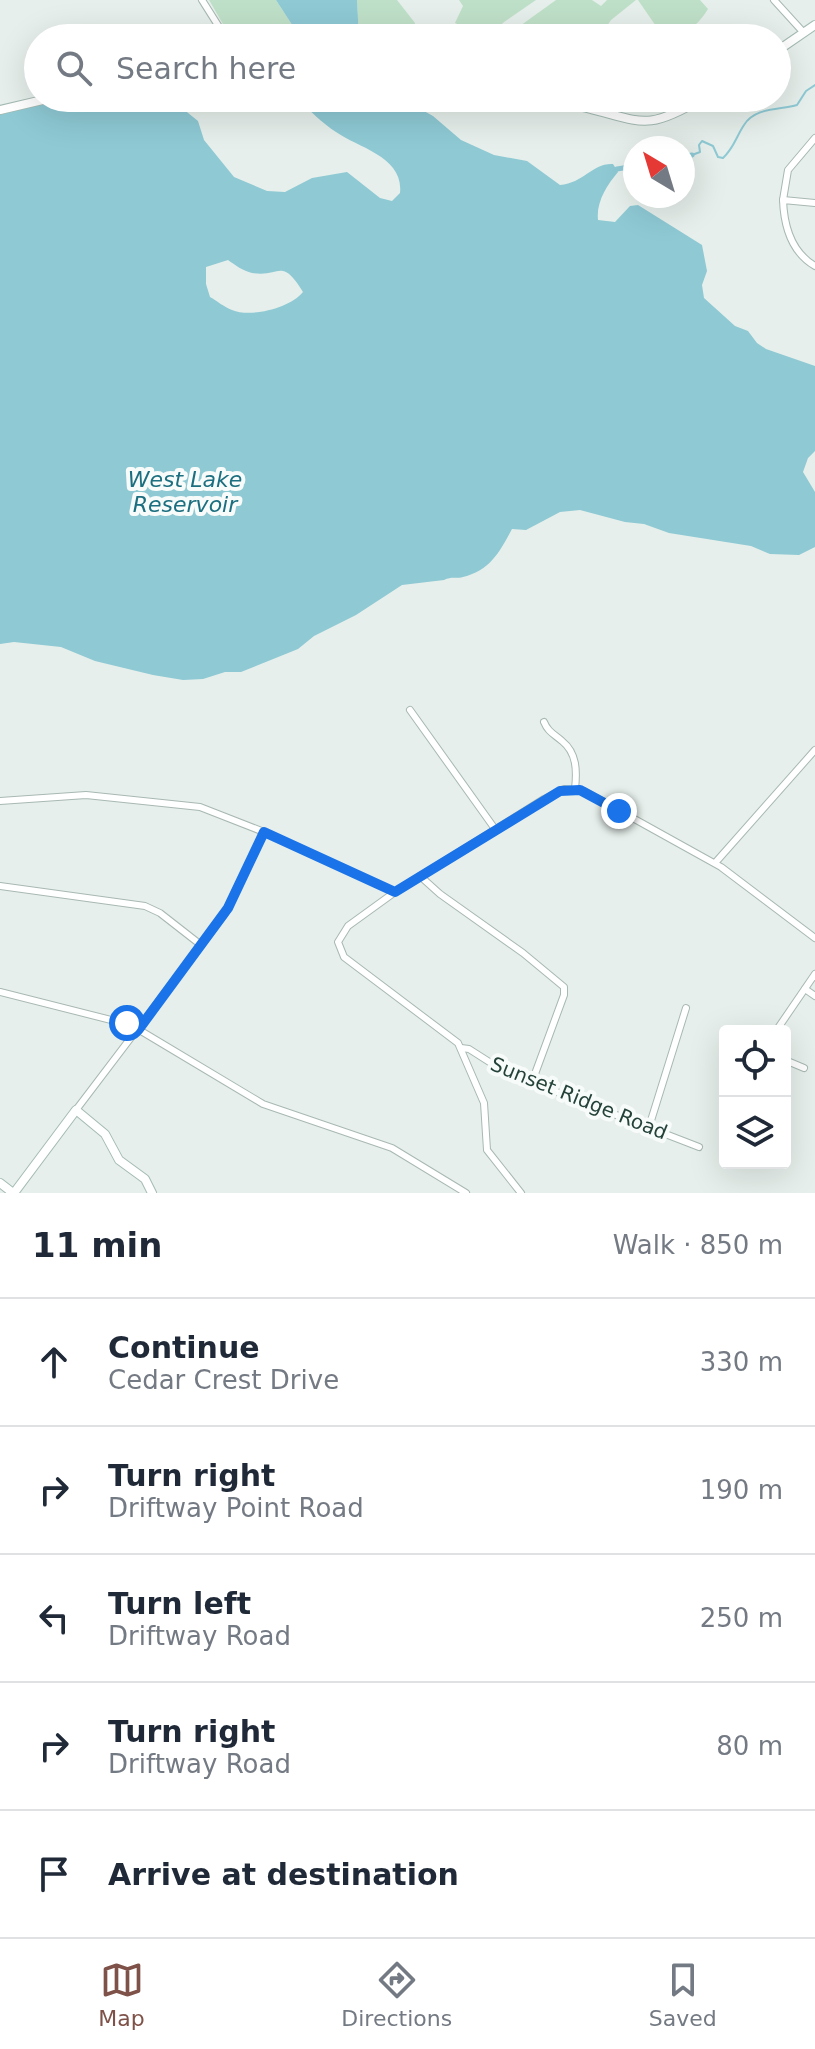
<!DOCTYPE html>
<meta charset="utf-8">
<style>
body{margin:0;font-family:"DejaVu Sans",sans-serif;background:#f6f6f7;color:#1f2937}
.controls{position:absolute;right:24px;bottom:24px;display:grid;overflow:hidden;border-radius:8px;box-shadow:0 8px 32px #0002}
.controls button{width:72px;height:72px;display:grid;place-items:center;padding:0;border:0;border-bottom:2px solid #e0e1e3;background:#fff;color:#1f2937;font:40px sans-serif}
.compass{position:absolute;left:623px;top:136px;width:72px;height:72px;border-radius:50%;background:#fff;box-shadow:0 8px 32px #0002;rotate:322deg}
.stop{position:absolute;width:24px;height:24px;margin:-18px;border:6px solid #1a73e8;border-radius:50%;background:#fff}
.stop.end{background:#1a73e8;border-color:#fff;box-shadow:0 2px 8px #0008}
.list{margin:0;padding:0;list-style:none}
h2{display:flex;justify-content:space-between;align-items:center;height:104px;margin:0;padding:0 32px;font-size:34px}
h2 small{font-size:26px;font-weight:400;color:#747a83}
.list li{display:grid;grid-template-columns:52px 1fr auto;gap:24px;align-items:center;box-sizing:border-box;height:128px;padding:0 32px;border-top:2px solid #e0e1e3}
.list b{display:block;font-size:30px;white-space:nowrap}
.list p{margin:0;font-size:26px;white-space:nowrap;color:#747a83}
.list em{font-size:26px;font-style:normal;color:#747a83}
.icon{flex:none;width:44px;height:44px;fill:none;stroke:currentColor;stroke-width:2;stroke-linecap:round;stroke-linejoin:round}
.map{position:relative;flex:none;width:815px;height:1193px;overflow:hidden}
.search{position:absolute;background:#fff;box-shadow:0 8px 32px #0002;left:24px;right:24px;top:24px;height:88px;display:flex;align-items:center;gap:20px;box-sizing:border-box;padding:0 28px;border-radius:44px;color:#747a83;font-size:30px}
.sheet{height:744px;background:#fff}
nav{display:flex;justify-content:space-around;align-items:center;box-sizing:border-box;height:112px;border-top:2px solid #e0e1e3;background:#fff;font-size:22px;color:#747a83}
nav a{display:grid;justify-items:center;gap:4px}
nav .on{color:#7f5249}
.map>svg:first-child{display:block}
.green{fill:#bfe0c8}
.water{fill:#8ec9d4;fill-rule:evenodd}
.lines{fill:none;stroke-linecap:round;stroke-linejoin:round}
.stream{stroke:#8ec9d4;stroke-width:2}
.canal{stroke:#8ec9d4;stroke-width:5}
.minor-casing{stroke:#a8b8b2;stroke-width:8}
.secondary-casing{stroke:#a4bbb3;stroke-width:10}
.minor{stroke:#fff;stroke-width:6}
.secondary{stroke:#fff;stroke-width:8}
.route{stroke:#1a73e8;stroke-width:10}
.labels{text-anchor:middle;stroke-width:8;stroke-linejoin:round;paint-order:stroke}
.street-label{font-size:20px;fill:#24423a;stroke:#f7fbf9}
.water-label{font-size:22px;font-style:italic;fill:#1c6f80;stroke:#f7fbf9}
</style>
<div class="map">
<svg width="815" height="1193" viewBox="0 0 815 1193">
<rect width="100%" height="100%" fill="#e6efeb"/>
<!-- green -->
<g class="green">
<polygon points="209,0 276,0 298,34 273,31 231,38"/>
<polygon points="357,0 397,0 415,23 411,38 359,38"/>
<polygon points="459,0 536,0 504,22 487,38 473,38 474,32 455,23 463,6"/>
<polygon points="556,0 592,0 601,6 607,0 636,0 611,20 599,38 503,38"/>
<path d="M638,0H700L708,9C697,27 682,38 661,38L660,32Z"/>
</g>
<!-- water -->
<g class="water">
<polygon points="276,0 357,0 359,38 298,34"/>
<path d="M64,98H94L110,104H119L131,98L172,100L198,121L204,140L234,177L267,191L285,192L312,178L347,172L380,198L392,201L400,193C404,157 359,148 336,132C322,123 309,110 298,98H396L406,101L433,116L461,140L494,155L527,161L560,185C584,183 592,163 613,164L618,172C607,185 596,202 598,220L615,222L630,206L638,205L702,245L707,271L702,285L704,298L735,326L748,331L757,343L766,349L815,366V451L808,458L803,472L815,492V547L799,555L770,554L751,546L669,533L644,524L625,522L580,510L560,512L526,530L512,529C500,551 491,570 463,577C455,579 452,576 444,580L402,585L356,615L314,636L298,649L241,672H225L203,679L183,680L153,675L95,661L61,647L14,642L0,644V114ZM228,260C235,265 243,271 252,273C280,278 281,256 303,292C290,308 251,318 232,310C224,307 217,301 210,297L206,284V267Z"/>
</g>
<g class="lines">
<!-- stream -->
<path class="stream" d="M692,155L700,152L699,145L702,141L713,146L718,157L723,158C734,148 736,137 744,125C755,107 780,110 797,105L806,91L815,85"/>
<!-- canal -->
<g class="canal">
<polyline points="683,157 692,155"/>
<polyline points="617,169 635,166"/>
</g>
<!-- minor casing -->
<g class="minor-casing">
<g id="minor">
<polyline points="202,0 226,38"/>
<polyline points="774,0 804,33"/>
<polyline points="783,200 788,170 815,138"/>
<path d="M815,203L783,200C784,226 791,252 815,266"/>
<polyline points="410,710 495,829"/>
<path d="M544,722C548,732 554,734 562,741C577,753 577,771 575,789"/>
<polyline points="0,801 86,795 200,807 264,832 395,892"/>
<polyline points="715,863 815,750"/>
<polyline points="420,876 440,894 523,953 564,987 564,995 532,1082"/>
<polyline points="0,886 145,906 160,913 201,945"/>
<polyline points="805,989 815,996"/>
<polyline points="0,992 131,1025 263,1104 392,1148 466,1193"/>
<polyline points="776,1031 815,974"/>
<polyline points="461,1048 469,1049 505,1072 699,1147"/>
<polyline points="785,1060 804,1068"/>
<polyline points="76,1110 224,915 264,832"/>
<polyline points="649,1127 686,1008"/>
<polyline points="521,1193 487,1150 484,1103 458,1043 344,957 338,942 348,926 395,892 544,799 564,789 584,791 721,867 815,938"/>
</g>
</g>
<!-- secondary casing -->
<g class="secondary-casing">
<g id="secondary">
<polyline points="281,38 282,38"/>
<polyline points="777,51 815,25"/>
<path d="M518,98C538,103 559,102 579,106C641,120 643,134 703,98"/>
<polyline points="0,110 51,98"/>
<polyline points="0,1183 13,1193"/>
<polyline points="14,1193 76,1110 105,1134 119,1160 145,1179 152,1193"/>
</g>
</g>
<!-- minor -->
<use href="#minor" class="minor"/>
<!-- secondary -->
<use href="#secondary" class="secondary"/>
</g>
<g class="lines">
<!-- route -->
<polyline class="route" points="127,1023 139,1029 228,908 264,832 395,892 560,791 580,790 619,811"/>
</g>
<g class="labels">
<!-- street labels -->
<g class="street-label">
<text transform="translate(579 1098) rotate(22)" y="7">Sunset Ridge Road</text>
</g>
<!-- water labels -->
<g class="water-label">
<text x="185" y="487">West Lake<tspan x="185" dy="25">Reservoir</tspan></text>
</g>
</g>
</svg>
<div class="controls">
<button><svg class="icon" aria-label="locate" viewBox="0 0 24 24"><circle cx="12" cy="12" r="6"/><path d="M12 2v4M12 18v4M2 12h4M18 12h4"/></svg></button>
<button><svg class="icon" aria-label="layers" viewBox="0 0 24 24"><path d="M12 4l9 5-9 5-9-5zM3 14l9 5 9-5"/></svg></button>
</div>
<svg class="compass" viewBox="-18 -18 36 36"><path d="M0-13l5 13h-10z" fill="#e53935"/><path d="M0 13l5-13h-10z" fill="#747a83"/></svg>
<div class="stop" style="left:127px;top:1023px"></div>
<div class="stop end" style="left:619px;top:811px"></div>
<div class="search"><svg class="icon" aria-label="search" viewBox="0 0 24 24"><circle cx="10" cy="10" r="6"/><path d="M15 15l6 6"/></svg>Search here</div>
</div>
<section class="sheet">
<h2>11 min<small>Walk · 850 m</small></h2>
<ul class="list">
<li><svg class="icon" aria-label="ahead" viewBox="0 0 24 24"><path d="M12 20V5M6 11l6-6 6 6"/></svg><div><b>Continue</b><p>Cedar Crest Drive</p></div><em>330 m</em></li>
<li><svg class="icon" aria-label="right" viewBox="0 0 24 24"><path d="M7 20v-9h11M14 6l5 5-5 5"/></svg><div><b>Turn right</b><p>Driftway Point Road</p></div><em>190 m</em></li>
<li><svg class="icon" aria-label="left" viewBox="0 0 24 24"><path d="M17 20v-9H6M10 6l-5 5 5 5"/></svg><div><b>Turn left</b><p>Driftway Road</p></div><em>250 m</em></li>
<li><svg class="icon" aria-label="right" viewBox="0 0 24 24"><path d="M7 20v-9h11M14 6l5 5-5 5"/></svg><div><b>Turn right</b><p>Driftway Road</p></div><em>80 m</em></li>
<li><svg class="icon" aria-label="arrive" viewBox="0 0 24 24"><path d="M6 21V4h12l-3 4 3 4H6"/></svg><div><b>Arrive at destination</b></div></li>
</ul>
</section>
<nav>
<a class="on"><svg class="icon" aria-label="map" viewBox="0 0 24 24"><path d="M3 6l6-2 6 2 6-2v14l-6 2-6-2-6 2zM9 4v14M15 6v14"/></svg>Map</a>
<a><svg class="icon" aria-label="directions" viewBox="0 0 24 24"><path d="M12 3l9 9-9 9-9-9zM9 14v-3h6M13 9l2 2-2 2"/></svg>Directions</a>
<a><svg class="icon" aria-label="saved" viewBox="0 0 24 24"><path d="M7 4h10v16l-5-4-5 4z"/></svg>Saved</a>
</nav>
